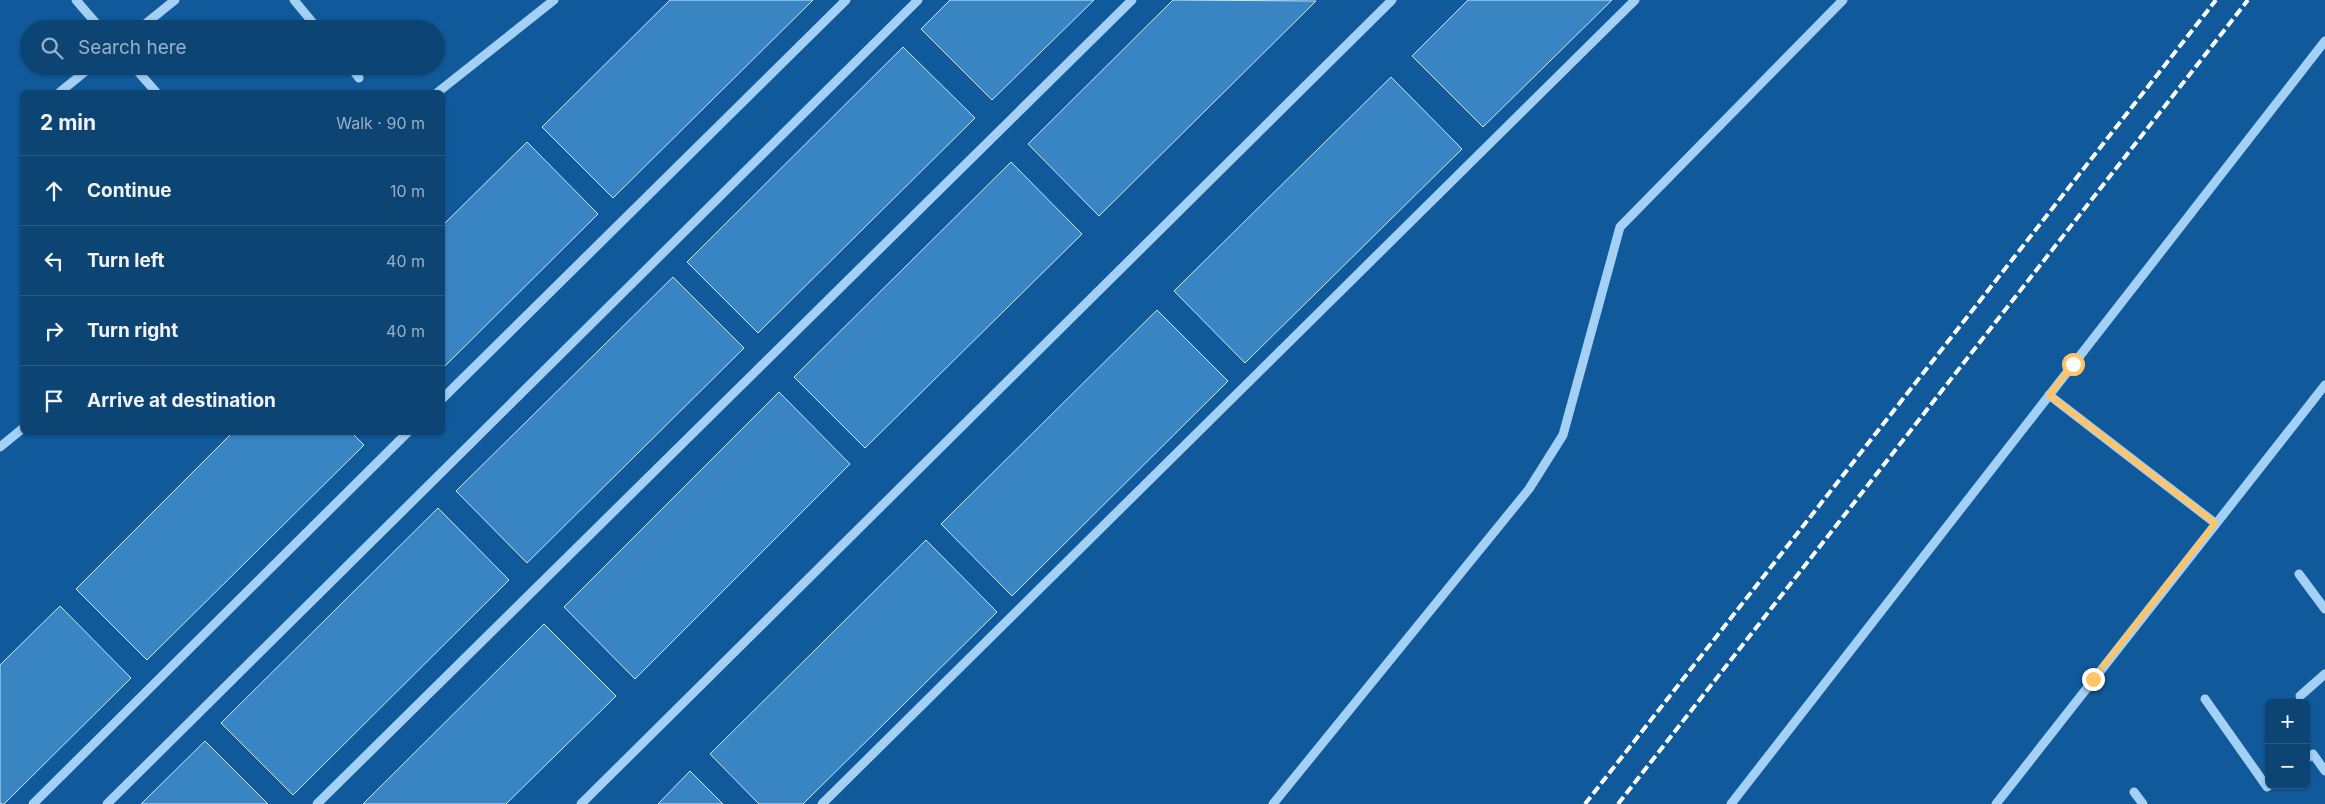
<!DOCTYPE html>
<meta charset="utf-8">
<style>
body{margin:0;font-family:Inter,sans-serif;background:#154b79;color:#f1f3f6}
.controls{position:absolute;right:15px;bottom:15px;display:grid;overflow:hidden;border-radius:8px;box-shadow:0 1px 4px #0004}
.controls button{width:45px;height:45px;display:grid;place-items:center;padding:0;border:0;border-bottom:1px solid #2c5c86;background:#0c4474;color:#f1f3f6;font:25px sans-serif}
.stop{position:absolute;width:15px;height:15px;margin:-11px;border:4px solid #ffc467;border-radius:50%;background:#fff}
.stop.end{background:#ffc467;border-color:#fff;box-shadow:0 1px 5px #0008}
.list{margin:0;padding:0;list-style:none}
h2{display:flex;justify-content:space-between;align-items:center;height:65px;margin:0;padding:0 20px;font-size:21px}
h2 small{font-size:16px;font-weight:400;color:#9ab0c5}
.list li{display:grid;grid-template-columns:32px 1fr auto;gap:15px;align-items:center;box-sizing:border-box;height:70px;padding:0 20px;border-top:1px solid #2c5c86}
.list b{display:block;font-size:19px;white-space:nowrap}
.list em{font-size:16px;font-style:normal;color:#9ab0c5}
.icon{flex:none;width:28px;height:28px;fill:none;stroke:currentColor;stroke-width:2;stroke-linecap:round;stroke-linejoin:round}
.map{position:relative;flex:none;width:2325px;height:804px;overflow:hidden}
.search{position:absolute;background:#0c4474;box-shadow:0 1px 4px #0004;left:20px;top:20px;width:425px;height:55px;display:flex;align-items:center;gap:12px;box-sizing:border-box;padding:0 18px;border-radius:28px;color:#9ab0c5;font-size:19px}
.panel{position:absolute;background:#0c4474;box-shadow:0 1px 4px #0004;left:20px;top:90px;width:425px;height:345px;border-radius:8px}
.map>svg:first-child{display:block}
.building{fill:#3984c2;stroke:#cce8fe}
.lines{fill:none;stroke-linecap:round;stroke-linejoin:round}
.minor{stroke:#a4d0f5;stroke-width:9}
.rail{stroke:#fff;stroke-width:4;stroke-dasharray:9 4;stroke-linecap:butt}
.route{stroke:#ffc467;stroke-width:6}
</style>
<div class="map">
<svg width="2325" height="804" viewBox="0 0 2325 804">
<rect width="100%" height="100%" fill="#105a9b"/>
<!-- building -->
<g class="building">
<polygon points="670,0 813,0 613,198 542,127"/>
<polygon points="950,0 1094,0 992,100 921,29"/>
<polygon points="1173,0 1316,1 1099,216 1028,144"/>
<polygon points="1468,0 1612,0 1483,127 1412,56"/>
<polygon points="903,47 975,118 758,333 687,262"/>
<polygon points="1391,77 1462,149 1245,363 1174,291"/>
<polygon points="527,142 598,214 442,369 442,226"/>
<polygon points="1011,162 1082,234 865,448 794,377"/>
<polygon points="673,277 744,348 527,563 456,491"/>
<polygon points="1157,310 1228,381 1012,596 941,524"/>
<polygon points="779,392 850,464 635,679 564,607"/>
<polygon points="233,432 351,432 364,445 147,660 76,589"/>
<polygon points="438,508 509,580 293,795 221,723"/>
<polygon points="926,540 997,612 803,804 759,804 710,754"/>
<polygon points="60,606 131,678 4,804 0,804 0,665"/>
<polygon points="544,624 616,696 506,804 363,804"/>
<polygon points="205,741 268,804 141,804"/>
<polygon points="690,771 723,804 658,804"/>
</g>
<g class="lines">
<!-- minor -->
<g class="minor">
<polyline points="76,0 101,29"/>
<polyline points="294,0 318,29"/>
<polyline points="139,29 175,0"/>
<polyline points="133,66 156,92"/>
<polyline points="350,66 359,78"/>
<polyline points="60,92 92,66"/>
<polyline points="438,92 554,0"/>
<polyline points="2049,395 2215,523"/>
<polyline points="442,399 846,0"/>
<polyline points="0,447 22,429"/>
<polyline points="2299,574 2325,609"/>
<polyline points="2300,696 2325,674"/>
<polyline points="2205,699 2267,787 2270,785"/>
<polyline points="2306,759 2313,754 2325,771"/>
<polyline points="2134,792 2143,804"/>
<polyline points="33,804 408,432"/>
<polyline points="107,804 918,0"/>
<polyline points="317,804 1132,0"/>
<polyline points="581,804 1392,0"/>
<polyline points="822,804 1635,0"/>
<polyline points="1273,804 1529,489 1563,435 1620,227 1843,0"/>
<polyline points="1731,804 2325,41"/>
<polyline points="1996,804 2325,385"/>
</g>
<!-- rail -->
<g class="rail">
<polyline points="1585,804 2216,0"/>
<polyline points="1618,804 2248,0"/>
</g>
</g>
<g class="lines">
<!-- route -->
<polyline class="route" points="2073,364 2049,395 2215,523 2093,679"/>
</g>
</svg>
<div class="controls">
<button>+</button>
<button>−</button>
</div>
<div class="stop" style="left:2073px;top:364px"></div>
<div class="stop end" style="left:2093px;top:679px"></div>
<div class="search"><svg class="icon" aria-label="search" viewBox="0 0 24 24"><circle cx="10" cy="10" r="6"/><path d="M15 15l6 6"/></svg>Search here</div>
<section class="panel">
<h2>2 min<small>Walk · 90 m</small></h2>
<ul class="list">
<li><svg class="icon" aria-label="ahead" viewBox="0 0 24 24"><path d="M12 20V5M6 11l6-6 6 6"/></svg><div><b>Continue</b></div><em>10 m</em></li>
<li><svg class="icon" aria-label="left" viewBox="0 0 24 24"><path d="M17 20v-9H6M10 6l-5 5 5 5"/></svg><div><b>Turn left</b></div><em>40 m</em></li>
<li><svg class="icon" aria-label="right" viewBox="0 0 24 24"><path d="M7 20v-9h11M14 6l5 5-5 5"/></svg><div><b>Turn right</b></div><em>40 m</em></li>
<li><svg class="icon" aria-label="arrive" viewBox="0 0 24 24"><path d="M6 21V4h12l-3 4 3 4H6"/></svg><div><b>Arrive at destination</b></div></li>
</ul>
</section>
</div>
